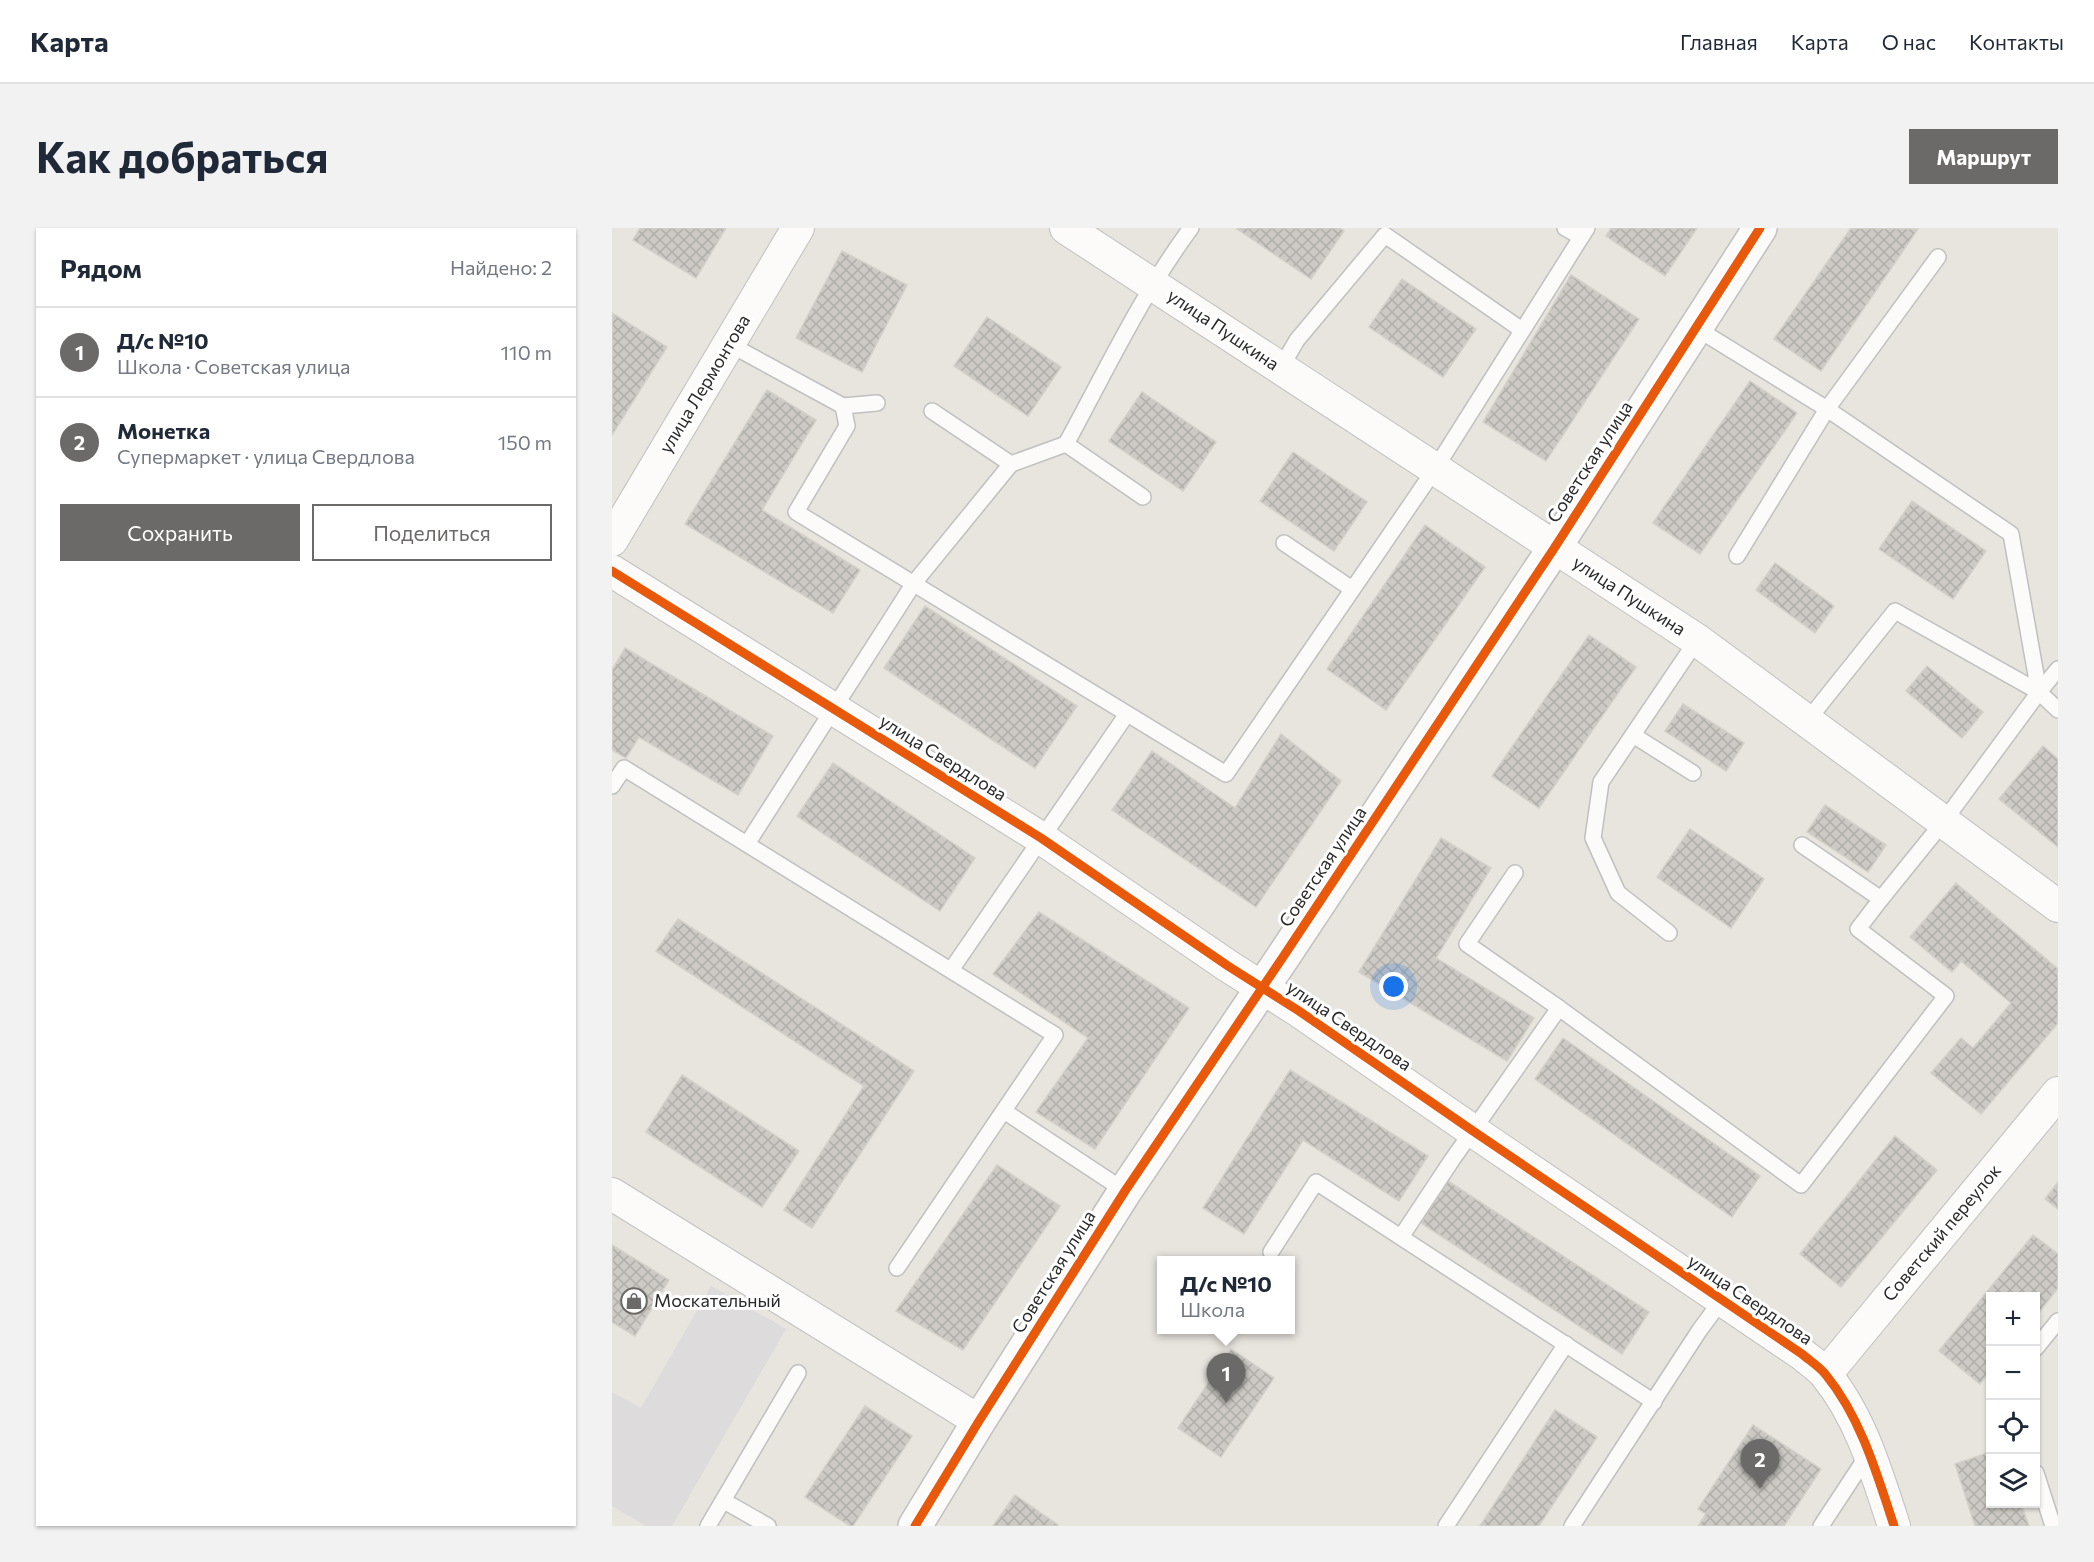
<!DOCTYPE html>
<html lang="ru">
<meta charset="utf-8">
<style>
body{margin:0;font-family:Commissioner,sans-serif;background:#f2f2f3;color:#1f2937}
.controls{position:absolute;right:18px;bottom:18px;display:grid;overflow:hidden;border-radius:0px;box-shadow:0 2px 4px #0004}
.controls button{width:54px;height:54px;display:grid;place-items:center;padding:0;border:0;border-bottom:2px solid #e0e1e3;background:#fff;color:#1f2937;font:30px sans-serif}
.you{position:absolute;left:782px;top:759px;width:21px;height:21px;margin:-15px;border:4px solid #fff;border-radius:50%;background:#1a73e8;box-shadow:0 0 0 9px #1a73e833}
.badge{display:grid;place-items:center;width:39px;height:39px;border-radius:50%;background:#6c6a68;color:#fff;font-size:20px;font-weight:700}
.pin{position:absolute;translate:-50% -50px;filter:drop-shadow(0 2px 3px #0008)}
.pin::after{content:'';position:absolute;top:32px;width:21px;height:18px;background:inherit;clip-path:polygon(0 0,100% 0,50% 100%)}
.popup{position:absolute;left:545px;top:1028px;width:138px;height:78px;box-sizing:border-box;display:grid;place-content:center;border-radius:0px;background:#fff;filter:drop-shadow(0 2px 4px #0005);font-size:20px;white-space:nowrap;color:#747a83}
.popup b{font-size:22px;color:#1f2937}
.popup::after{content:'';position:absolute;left:50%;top:100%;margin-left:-12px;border:12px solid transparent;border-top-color:#fff}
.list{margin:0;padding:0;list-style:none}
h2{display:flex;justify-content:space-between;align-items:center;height:78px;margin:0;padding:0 24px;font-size:26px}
h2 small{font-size:20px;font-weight:400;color:#747a83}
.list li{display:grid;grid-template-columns:39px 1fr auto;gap:18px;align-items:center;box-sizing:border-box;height:90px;padding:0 24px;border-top:2px solid #e0e1e3}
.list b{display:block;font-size:22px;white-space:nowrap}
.list p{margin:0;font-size:20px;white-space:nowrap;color:#747a83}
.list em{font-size:20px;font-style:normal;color:#747a83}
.actions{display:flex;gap:12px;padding:18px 24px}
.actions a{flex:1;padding:14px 0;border:2px solid #6c6a68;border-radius:0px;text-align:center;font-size:21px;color:#6c6a68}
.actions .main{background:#6c6a68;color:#fff}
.icon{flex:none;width:33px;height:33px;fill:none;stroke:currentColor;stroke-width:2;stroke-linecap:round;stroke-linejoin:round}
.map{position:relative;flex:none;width:1446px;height:1298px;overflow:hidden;border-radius:0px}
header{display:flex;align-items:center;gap:36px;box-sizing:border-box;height:84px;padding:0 30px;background:#fff;border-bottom:2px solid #e0e1e3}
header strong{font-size:28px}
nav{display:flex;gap:33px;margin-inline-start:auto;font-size:21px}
.intro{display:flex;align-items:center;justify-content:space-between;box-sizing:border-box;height:144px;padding:0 36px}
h1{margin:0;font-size:42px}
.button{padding:15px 27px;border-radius:0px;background:#6c6a68;color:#fff;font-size:21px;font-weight:700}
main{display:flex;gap:36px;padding:0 36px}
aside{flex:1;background:#fff;border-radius:0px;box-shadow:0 2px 4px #0004}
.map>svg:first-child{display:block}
.industrial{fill:#dedbdd}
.building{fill:url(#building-cross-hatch);stroke:#d3d0ca;stroke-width:1.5}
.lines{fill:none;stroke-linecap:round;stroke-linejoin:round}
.lane-casing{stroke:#c1c0c0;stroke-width:18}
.street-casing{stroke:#c1c0c0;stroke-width:34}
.secondary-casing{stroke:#c1c0c0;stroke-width:36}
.lane{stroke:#fcfbfa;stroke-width:15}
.street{stroke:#fcfbfa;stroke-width:32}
.secondary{stroke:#fcfbfa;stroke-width:33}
.cycleway-casing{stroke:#fff;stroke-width:13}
.cycleway{stroke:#e8590c;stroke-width:9}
.labels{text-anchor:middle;stroke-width:6;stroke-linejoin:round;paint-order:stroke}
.street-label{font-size:18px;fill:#292929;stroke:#fff}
.poi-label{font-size:18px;fill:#292929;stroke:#fff;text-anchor:start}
</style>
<header>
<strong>Карта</strong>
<nav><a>Главная</a><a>Карта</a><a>О нас</a><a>Контакты</a></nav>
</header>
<div class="intro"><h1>Как добраться</h1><a class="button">Маршрут</a></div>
<main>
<aside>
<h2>Рядом<small>Найдено: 2</small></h2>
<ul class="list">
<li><span class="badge">1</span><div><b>Д/с №10</b><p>Школа · Советская улица</p></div><em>110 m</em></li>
<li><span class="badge">2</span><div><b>Монетка</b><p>Супермаркет · улица Свердлова</p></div><em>150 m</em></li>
</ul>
<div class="actions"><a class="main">Сохранить</a><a>Поделиться</a></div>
</aside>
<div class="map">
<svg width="1446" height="1298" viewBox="0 0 1446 1298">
<defs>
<pattern id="building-cross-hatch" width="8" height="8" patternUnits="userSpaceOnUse" patternTransform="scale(1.5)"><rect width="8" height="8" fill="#cdcac5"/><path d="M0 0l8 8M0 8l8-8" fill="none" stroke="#b0aea9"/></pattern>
</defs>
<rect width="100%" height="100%" fill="#e8e4de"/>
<!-- industrial -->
<polygon class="industrial" points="99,1058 174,1101 60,1298 34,1298 0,1278 0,1164 29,1180"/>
<!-- building -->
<g class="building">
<polygon points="28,0 114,0 84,50 21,12"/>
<polygon points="626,0 728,0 732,3 699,51 625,1"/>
<polygon points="999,0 1085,0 1053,48 994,8"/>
<polygon points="1239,0 1306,1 1209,143 1162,111"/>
<polygon points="230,23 295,57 250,144 184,110"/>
<polygon points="959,47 1027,91 934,233 871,194"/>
<polygon points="790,51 864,101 831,149 757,99"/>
<polygon points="0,85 55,119 0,207"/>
<polygon points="375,89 449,139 416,188 342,138"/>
<polygon points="1138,153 1185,185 1088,326 1041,295"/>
<polygon points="155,162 204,192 150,282 248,342 221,385 73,296"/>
<polygon points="530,164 604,214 571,263 497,213"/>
<polygon points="681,224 755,274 722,323 648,273"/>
<polygon points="1300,273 1374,323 1341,371 1267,321"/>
<polygon points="813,297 873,339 774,482 715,441"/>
<polygon points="1163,335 1222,378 1203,405 1144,362"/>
<polygon points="313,378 465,478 423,540 272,440"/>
<polygon points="977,407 1024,439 927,580 880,548"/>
<polygon points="13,420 161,508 126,567 27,509 14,530 0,522 0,442"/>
<polygon points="1315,438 1371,484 1350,510 1294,463"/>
<polygon points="1071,476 1132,515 1114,543 1053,503"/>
<polygon points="669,506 729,553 644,679 500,582 540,523 623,580"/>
<polygon points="1431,518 1446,531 1446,619 1387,571"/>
<polygon points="221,535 363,630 328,683 185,588"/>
<polygon points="1213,577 1274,617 1256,644 1195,604"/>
<polygon points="1078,601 1152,651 1119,700 1045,649"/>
<polygon points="829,610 879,640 824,730 922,790 895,833 747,744"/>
<polygon points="1344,655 1446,741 1446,795 1369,886 1319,845 1349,810 1361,820 1399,775 1349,733 1340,744 1298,709"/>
<polygon points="427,684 577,780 483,921 424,884 476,810 381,746"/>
<polygon points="66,691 302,843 200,1000 172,982 252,858 44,723"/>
<polygon points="951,810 1148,948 1120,989 923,851"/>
<polygon points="678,842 816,928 787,973 691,912 632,1006 591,980"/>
<polygon points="70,847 187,923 150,979 34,904"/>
<polygon points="1283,908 1325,942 1229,1059 1188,1026"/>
<polygon points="385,937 448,978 351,1122 284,1083"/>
<polygon points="836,953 1037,1084 1010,1126 809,995"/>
<polygon points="1446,954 1446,981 1433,971"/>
<polygon points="1421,1007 1446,1026 1446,1060 1424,1088 1424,1068 1378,1068 1378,1143 1368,1156 1327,1123"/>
<polygon points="0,1017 57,1052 23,1108 0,1094"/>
<polygon points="619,1121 662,1150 609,1229 566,1200"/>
<polygon points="253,1178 300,1208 241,1298 238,1298 193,1269"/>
<polygon points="943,1182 985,1209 927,1298 868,1298"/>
<polygon points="1141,1197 1209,1241 1172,1298 1086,1298 1094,1286 1086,1281"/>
<polygon points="1378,1224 1378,1276 1409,1276 1417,1298 1363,1298 1343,1236"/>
<polygon points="403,1267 446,1297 446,1298 381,1298"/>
</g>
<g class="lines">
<!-- lane casing -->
<g class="lane-casing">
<g id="lane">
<polyline points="953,0 969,9"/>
<polyline points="1084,100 1215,181 1399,306 1427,464 1332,593 1269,671"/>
<polyline points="117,116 231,178 265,175"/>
<polyline points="668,141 685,112 773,7 910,102"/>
<polyline points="231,178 235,198 184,284 614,546 823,241 975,0"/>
<path d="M320,183L399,236L454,216C494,143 530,66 579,0"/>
<polyline points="454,216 531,269"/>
<polyline points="672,315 740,361"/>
<polyline points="1125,328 1215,181 1326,29"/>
<polyline points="1427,464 1446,441"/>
<polyline points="1195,493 1283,383 1427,464 1446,482"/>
<polyline points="1021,507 1081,545"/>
<polyline points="0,558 12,540 443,807 285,1040"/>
<polyline points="135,616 302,355 399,236"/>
<polyline points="903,645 855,716 947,780 1189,957 1334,768 1246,701 1269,671 1190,617"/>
<polyline points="1057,705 1006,665 981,610 989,554 1085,412"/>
<polyline points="339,742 515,486"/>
<polyline points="392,883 513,963"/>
<polyline points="789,1009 840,932 947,780"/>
<polyline points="659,1024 704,954 1042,1174"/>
<polyline points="1424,1120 1446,1093"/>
<polyline points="1424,1245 1441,1298"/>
<polyline points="112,1273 156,1298"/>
<polyline points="96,1298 186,1145"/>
<polyline points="834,1298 954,1116"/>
<polyline points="960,1298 1087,1103 1109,1073"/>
<polyline points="1209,1298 1257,1225"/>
</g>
</g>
<!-- street casing -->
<g class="street-casing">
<g id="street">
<polyline points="454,0 1085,412 1446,678"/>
<polyline points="0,312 186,0"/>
<path d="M0,343L429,610L616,738L687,783L861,903L1190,1126C1198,1133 1208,1139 1214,1147C1249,1190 1265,1246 1282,1298"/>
<polyline points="0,966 367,1193"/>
<polyline points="1214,1146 1446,865"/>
</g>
</g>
<!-- secondary casing -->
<g class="secondary-casing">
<polyline id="secondary" points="303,1298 367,1193 513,963 671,729 943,319 1148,0"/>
</g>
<!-- lane -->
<use href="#lane" class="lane"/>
<!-- street -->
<use href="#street" class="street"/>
<!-- secondary -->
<use href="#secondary" class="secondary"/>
<!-- cycleway casing -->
<g class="cycleway-casing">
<g id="cycleway">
<path d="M0,343L429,610L616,738L687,783L861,903L1190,1126C1198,1133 1208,1139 1214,1147C1249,1190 1265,1246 1282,1298"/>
<polyline points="303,1298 367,1193 513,963 671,729 943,319 1148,0"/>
</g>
</g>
<!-- cycleway -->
<use href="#cycleway" class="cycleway"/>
</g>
<!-- icons -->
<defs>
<g id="shop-ring" transform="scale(1.35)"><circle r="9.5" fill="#fff" stroke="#6c6a68" stroke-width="1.5"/><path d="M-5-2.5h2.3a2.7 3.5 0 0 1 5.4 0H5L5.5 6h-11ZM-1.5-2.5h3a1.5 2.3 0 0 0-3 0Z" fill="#6c6a68"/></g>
</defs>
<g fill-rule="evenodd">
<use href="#shop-ring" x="22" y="1073"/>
</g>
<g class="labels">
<!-- street labels -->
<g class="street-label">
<text transform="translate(611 102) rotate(34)" y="6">улица Пушкина</text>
<text transform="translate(93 156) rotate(-59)" y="6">улица Лермонтова</text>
<text transform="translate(978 234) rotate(-57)" y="6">Советская улица</text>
<text transform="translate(1017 368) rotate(33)" y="6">улица Пушкина</text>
<text transform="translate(331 530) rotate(32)" y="6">улица Свердлова</text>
<text transform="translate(711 639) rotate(-56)" y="6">Советская улица</text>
<text transform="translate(737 798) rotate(34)" y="6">улица Свердлова</text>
<text transform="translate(1330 1005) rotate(-50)" y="6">Советский переулок</text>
<text transform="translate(442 1044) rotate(-58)" y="6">Советская улица</text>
<text transform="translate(1138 1072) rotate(34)" y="6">улица Свердлова</text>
</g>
<!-- poi labels -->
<g class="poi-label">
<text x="42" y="1079">Москательный</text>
</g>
</g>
</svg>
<div class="controls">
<button>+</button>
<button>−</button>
<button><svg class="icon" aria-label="locate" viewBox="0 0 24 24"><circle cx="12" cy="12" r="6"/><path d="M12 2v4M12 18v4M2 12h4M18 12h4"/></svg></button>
<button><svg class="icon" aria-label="layers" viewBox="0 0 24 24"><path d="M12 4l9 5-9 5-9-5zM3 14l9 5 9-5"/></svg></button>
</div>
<div class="you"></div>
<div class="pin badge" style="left:614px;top:1175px">1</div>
<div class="popup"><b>Д/с №10</b>Школа</div>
<div class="pin badge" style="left:1148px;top:1261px">2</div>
</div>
</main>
